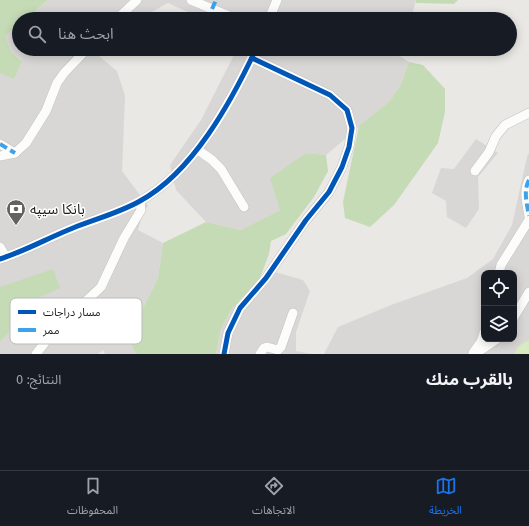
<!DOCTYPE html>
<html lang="ar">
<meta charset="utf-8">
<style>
body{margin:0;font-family:"Fira Sans","Noto Sans Arabic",sans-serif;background:#20242c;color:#f1f3f6;direction:rtl}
.controls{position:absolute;right:12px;bottom:12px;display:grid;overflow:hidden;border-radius:8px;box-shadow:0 2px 10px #0003}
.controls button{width:36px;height:36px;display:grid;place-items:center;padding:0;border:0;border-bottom:1px solid #363941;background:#171b24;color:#f1f3f6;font:20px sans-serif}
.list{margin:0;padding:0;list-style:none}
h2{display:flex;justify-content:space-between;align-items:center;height:52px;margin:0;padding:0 16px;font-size:17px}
h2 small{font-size:13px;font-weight:400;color:#9ea1a6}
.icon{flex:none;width:22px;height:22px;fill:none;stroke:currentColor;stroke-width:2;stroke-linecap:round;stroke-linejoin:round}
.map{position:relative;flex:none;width:529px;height:354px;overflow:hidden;direction:ltr}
.search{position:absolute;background:#171b24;box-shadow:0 2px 10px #0003;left:12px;right:12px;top:12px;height:44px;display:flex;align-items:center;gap:10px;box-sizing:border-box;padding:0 14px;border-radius:22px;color:#9ea1a6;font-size:15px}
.sheet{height:116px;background:#171b24}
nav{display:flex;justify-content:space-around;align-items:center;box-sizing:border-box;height:56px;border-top:1px solid #363941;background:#171b24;font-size:11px;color:#9ea1a6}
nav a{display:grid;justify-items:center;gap:2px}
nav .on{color:#1a73e8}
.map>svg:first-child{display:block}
.residential{fill:#d9d7d5;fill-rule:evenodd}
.grass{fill:#d8ebbf}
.forest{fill:#c5dbb6}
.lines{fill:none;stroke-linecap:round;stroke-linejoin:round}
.minor-casing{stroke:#c3c2c0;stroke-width:10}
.minor{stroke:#fcfcfb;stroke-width:9}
.quiet{stroke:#3da2ea;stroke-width:4;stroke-dasharray:8 4;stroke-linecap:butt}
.cycleway-casing{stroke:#fff;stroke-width:8}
.cycleway{stroke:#0057b8;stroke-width:5}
.labels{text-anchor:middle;stroke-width:3;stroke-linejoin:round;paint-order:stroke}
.poi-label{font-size:14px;fill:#1c1c1c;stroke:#fff;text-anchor:start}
.key{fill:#fff;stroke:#bbb;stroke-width:1}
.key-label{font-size:11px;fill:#1c1c1c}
</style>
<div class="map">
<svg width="529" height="354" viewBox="0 0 529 354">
<rect width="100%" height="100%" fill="#eae8e4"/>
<!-- residential -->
<g class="residential">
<polygon points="48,0 416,0 411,19 203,19 168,3 139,19 25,19"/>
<polygon points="19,24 19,49 105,49 99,56 117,71 125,96 122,171 148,206 143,213 138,230 163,243 158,278 141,312 124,331 136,354 105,354 103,350 98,354 0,354 0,73 22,60 11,52 5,36"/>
<polygon points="237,49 400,49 398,55 409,62 401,84 390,101 326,155 306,153 280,210 241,230 206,222 176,190 170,165 201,120"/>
<polygon points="476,139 498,153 478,177 479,209 466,228 447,217 446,201 432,193 441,168 454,169"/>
<path d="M529,153V354H324L338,327L391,305L467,278L493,259L512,225L527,157ZM484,273H514V339H484Z"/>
<polygon points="268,270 303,280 310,291 296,332 296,351 312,354 216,354 221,329 231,310"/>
</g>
<!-- grass -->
<path class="grass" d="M529,341V354H515C517,346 522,343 529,341Z"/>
<!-- forest -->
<g class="forest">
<polygon points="0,0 48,0 25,19 19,19 19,24 5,36 11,52 22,61 14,79 0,73"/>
<polygon points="416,0 458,0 454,4 416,3"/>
<polygon points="409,62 423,65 445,89 445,112 438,143 394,205 370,227 345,218 343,202 359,126 390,101 401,84"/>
<polygon points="306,153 326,155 328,171 314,197 286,234 271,241 269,254 260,278 231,310 221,329 216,354 136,354 124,331 141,312 158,278 163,243 206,222 241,230 280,210 270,178"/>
<polygon points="53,269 60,288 36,299 40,308 15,326 0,341 0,287"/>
</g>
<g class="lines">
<!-- minor casing -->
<g class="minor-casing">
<g id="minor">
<polyline points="191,0 236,19"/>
<polyline points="117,19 137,0"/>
<polyline points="269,19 277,0"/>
<polyline points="0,144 15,153"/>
<polyline points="198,150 212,160 221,169 244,207"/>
<polyline points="0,156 15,153 26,143 46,111 57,83 64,73 87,49"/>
<polyline points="475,171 489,152 496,136 505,125 529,113"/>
<path d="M529,180C523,191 527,204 529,216"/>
<polyline points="0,247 6,257"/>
<path d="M0,259C25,251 48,238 73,228C95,219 119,213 140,201C193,172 231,102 256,49"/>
<polyline points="499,273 501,265 529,220"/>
<polyline points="514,317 529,292"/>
<polyline points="473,353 481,342 484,333"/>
<polyline points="36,354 54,331 101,287 124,238 138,215 141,210 140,201"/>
<polyline points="224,354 228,333 240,308 266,278 306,220 329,192 342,167 349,147 352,128 347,110 330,95 252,58"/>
<polyline points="260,354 264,348 267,347 278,350 281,347 293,313"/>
<polyline points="475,354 497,339"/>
</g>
</g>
<!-- minor -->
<use href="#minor" class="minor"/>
<!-- quiet -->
<g class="quiet">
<polyline points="212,9 216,0"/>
<polyline points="0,144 15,153"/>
<path d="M529,180C523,191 527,204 529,216"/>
</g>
<!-- cycleway casing -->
<g class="cycleway-casing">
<g id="cycleway">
<path d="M0,259C25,251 48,238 73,228C95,219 119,213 140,201C193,172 231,102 256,49"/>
<polyline points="224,354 228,333 240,308 266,278 306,220 329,192 342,167 349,147 352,128 347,110 330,95 252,58"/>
</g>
</g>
<!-- cycleway -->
<use href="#cycleway" class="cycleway"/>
</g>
<!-- icons -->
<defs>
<g id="bank-pin" transform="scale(1)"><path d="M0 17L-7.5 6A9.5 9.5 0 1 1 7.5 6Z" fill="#646362" stroke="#fff"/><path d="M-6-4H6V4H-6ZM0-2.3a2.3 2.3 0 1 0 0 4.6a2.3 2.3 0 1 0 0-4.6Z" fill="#fff"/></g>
</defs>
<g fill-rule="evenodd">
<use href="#bank-pin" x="16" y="209"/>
</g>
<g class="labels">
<!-- poi labels -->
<g class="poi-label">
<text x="30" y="214">بانکا سیپە</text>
</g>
</g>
<!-- legend -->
<rect x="10" y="298" width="132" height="46" rx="6" class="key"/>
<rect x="18" y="310" width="18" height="4" fill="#0057b8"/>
<rect x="18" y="328" width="18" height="4" fill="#3da2ea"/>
<g class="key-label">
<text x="43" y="316">مسار دراجات</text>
<text x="43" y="334">ممر</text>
</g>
</svg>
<div class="controls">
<button><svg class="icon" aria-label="locate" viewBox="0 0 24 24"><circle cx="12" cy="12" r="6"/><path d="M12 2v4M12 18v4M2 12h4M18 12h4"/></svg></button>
<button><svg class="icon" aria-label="layers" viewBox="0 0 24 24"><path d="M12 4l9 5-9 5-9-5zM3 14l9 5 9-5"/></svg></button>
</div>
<div class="search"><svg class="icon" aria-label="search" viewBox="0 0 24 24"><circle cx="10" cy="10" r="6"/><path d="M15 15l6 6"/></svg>ابحث هنا</div>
</div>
<section class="sheet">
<h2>بالقرب منك<small>النتائج: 0</small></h2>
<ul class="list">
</ul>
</section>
<nav>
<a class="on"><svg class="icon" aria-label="map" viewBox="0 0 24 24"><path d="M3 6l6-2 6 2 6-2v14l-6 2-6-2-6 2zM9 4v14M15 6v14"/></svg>الخريطة</a>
<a><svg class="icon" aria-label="directions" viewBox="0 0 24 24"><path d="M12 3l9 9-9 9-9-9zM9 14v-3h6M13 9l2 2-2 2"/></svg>الاتجاهات</a>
<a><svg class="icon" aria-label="saved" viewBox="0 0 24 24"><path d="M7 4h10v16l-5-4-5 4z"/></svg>المحفوظات</a>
</nav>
